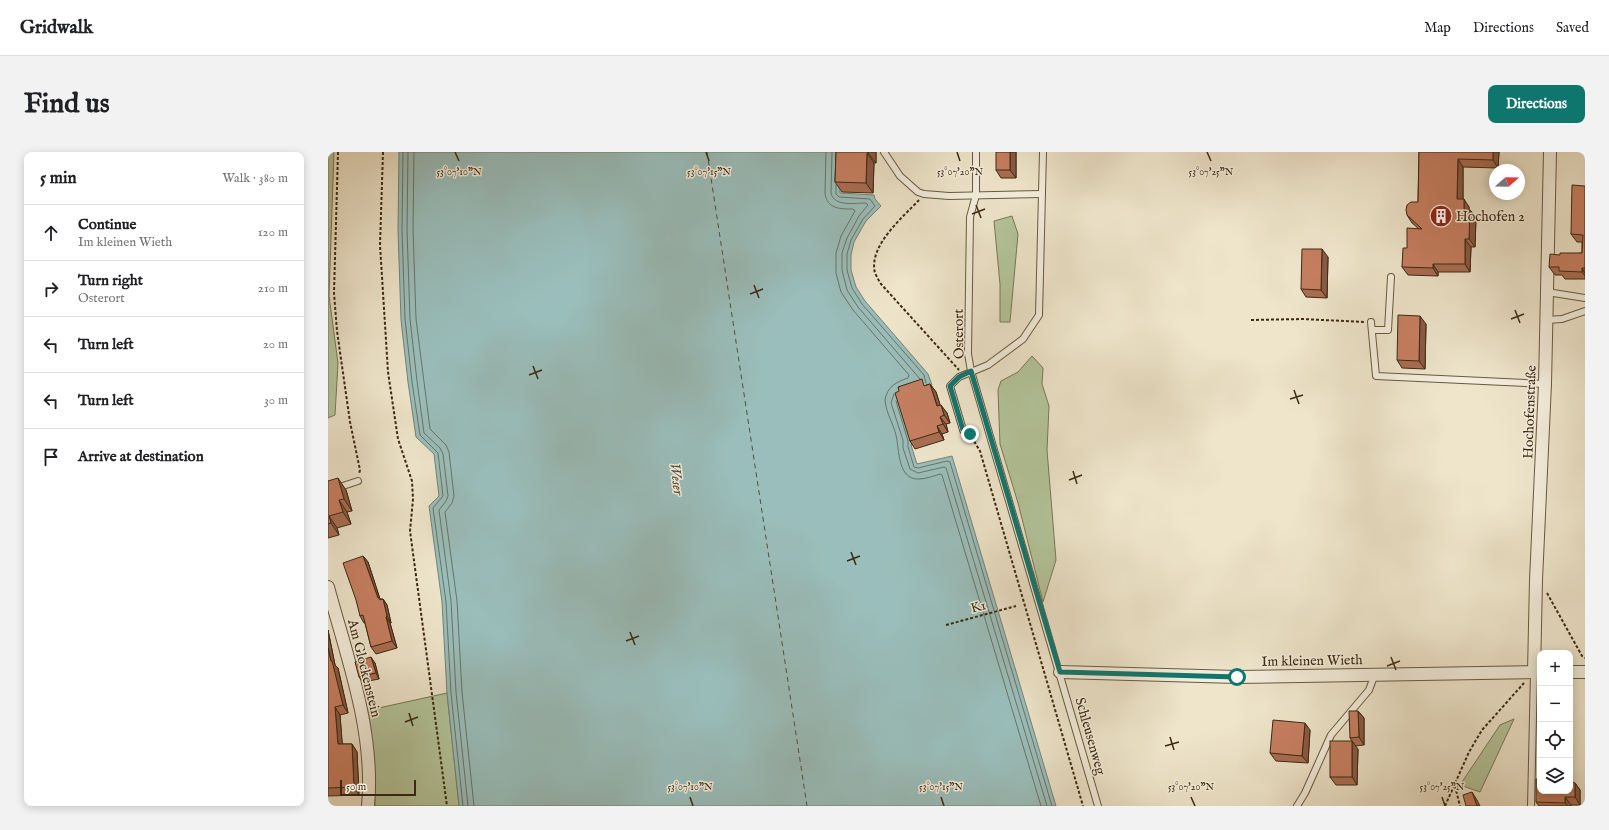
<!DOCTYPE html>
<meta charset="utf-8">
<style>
body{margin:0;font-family:"IM FELL English",serif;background:#f2f2f2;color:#202124}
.controls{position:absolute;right:12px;bottom:12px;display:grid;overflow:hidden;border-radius:8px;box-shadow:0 2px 10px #0003}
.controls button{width:36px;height:36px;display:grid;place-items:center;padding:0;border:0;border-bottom:1px solid #e0e0e0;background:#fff;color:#202124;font:20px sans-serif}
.compass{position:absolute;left:1161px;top:12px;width:36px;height:36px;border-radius:50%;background:#fff;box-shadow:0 2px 10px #0003;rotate:70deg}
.scale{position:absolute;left:12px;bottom:10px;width:76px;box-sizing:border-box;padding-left:4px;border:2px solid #3b2a12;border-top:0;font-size:11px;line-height:14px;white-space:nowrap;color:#3b2a12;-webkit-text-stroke:3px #f4eedd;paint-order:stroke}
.stop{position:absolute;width:12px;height:12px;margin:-9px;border:3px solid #0f766e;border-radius:50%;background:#fff}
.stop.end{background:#0f766e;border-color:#fff;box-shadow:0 1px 4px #0008}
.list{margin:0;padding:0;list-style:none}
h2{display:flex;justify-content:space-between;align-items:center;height:52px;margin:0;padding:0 16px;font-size:17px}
h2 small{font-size:13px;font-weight:400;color:#757577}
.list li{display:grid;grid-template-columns:26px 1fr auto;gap:12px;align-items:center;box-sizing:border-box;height:56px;padding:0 16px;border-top:1px solid #e0e0e0}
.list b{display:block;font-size:15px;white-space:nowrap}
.list p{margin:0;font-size:13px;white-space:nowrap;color:#757577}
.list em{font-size:13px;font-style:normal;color:#757577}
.icon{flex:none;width:22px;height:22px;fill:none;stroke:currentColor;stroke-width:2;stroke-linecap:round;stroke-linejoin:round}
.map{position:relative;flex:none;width:1257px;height:654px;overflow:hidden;border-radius:8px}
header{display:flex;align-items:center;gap:24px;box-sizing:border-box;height:56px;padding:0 20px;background:#fff;border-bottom:1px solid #e0e0e0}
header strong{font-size:19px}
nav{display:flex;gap:22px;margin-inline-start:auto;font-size:14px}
.intro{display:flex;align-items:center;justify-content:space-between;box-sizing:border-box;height:96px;padding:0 24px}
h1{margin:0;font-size:28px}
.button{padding:10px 18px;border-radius:8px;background:#0f766e;color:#fff;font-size:14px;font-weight:700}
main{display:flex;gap:24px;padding:0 24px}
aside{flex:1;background:#fff;border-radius:8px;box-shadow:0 2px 10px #0003}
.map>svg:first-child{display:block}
.green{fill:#b4c59b;stroke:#787856}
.water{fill:#9abebb;stroke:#748377}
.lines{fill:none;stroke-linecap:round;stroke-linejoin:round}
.shore{stroke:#6a7466;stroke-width:1}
.ferry{stroke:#534f3c;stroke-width:1;stroke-dasharray:5 4;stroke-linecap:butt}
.lane-casing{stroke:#685940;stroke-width:8}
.street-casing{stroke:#685940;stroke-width:14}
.path{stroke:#3b2a12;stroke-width:2;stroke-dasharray:3 2;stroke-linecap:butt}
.lane{stroke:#f4eedd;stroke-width:6}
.street{stroke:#f4eedd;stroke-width:12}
.wall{fill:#aa6d53;stroke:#3b2a12}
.shaded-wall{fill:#8b5944;stroke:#3b2a12}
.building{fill:#c67f61;stroke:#3b2a12}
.route{stroke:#0f766e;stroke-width:5}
.ticks{fill:none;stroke:#3b2a12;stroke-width:1.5}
.labels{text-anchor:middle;stroke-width:3;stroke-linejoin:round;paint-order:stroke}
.poi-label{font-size:14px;fill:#3b2a12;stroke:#f4eedd;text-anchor:start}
.street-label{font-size:14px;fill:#3b2a12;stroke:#f4eedd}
.water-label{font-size:15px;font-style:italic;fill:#534f3c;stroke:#f4eedd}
.ticks-label{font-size:10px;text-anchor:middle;fill:#3b2a12;stroke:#f4eedd;stroke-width:3;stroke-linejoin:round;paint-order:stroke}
</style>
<header>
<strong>Gridwalk</strong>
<nav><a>Map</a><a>Directions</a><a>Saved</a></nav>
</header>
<div class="intro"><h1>Find us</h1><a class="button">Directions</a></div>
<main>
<aside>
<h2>5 min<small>Walk · 380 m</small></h2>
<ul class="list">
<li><svg class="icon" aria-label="ahead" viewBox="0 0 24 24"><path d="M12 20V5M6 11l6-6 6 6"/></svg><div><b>Continue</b><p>Im kleinen Wieth</p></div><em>120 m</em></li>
<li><svg class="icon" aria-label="right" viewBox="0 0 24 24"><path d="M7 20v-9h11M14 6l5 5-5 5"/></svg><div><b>Turn right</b><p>Osterort</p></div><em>210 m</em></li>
<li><svg class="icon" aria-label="left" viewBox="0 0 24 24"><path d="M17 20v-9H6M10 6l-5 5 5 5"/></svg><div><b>Turn left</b></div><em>20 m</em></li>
<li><svg class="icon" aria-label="left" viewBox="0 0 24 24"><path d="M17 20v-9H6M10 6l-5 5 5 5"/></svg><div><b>Turn left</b></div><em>30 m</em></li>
<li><svg class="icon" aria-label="arrive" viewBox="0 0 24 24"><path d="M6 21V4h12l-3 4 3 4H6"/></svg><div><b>Arrive at destination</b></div></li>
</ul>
</aside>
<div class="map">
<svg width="1257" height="654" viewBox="0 0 1257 654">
<rect width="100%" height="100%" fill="#eee5cb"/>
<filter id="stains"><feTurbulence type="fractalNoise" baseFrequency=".005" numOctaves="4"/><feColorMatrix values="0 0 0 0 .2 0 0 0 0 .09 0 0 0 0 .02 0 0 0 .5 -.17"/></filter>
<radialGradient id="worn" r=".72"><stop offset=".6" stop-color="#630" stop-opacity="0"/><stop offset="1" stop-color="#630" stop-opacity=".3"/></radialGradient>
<!-- green -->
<g class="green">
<polygon points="0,0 6,0 1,144 10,211 7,263 0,266"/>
<polygon points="684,64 690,82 682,170 672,170 672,132 666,69"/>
<polygon points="704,204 715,216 714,232 721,254 719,298 728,408 715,450 690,351 672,292 670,238 673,229 690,220"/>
<polygon points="119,541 131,654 47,654 45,601 37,559"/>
<polygon points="1186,567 1152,640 1132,633 1172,573"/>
</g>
<!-- water -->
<polygon class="water" points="71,0 513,0 512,41 546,43 547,47 553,54 538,69 526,90 523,103 523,118 528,135 537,149 600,222 604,233 600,235 586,292 583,293 589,312 624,304 728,654 131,654 119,541 114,450 101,354 111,344 106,302 88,285 80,230 73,168 70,78"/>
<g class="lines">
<!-- shore -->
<g class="shore">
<polyline points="75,0 74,78 77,167 84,230 92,283 110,301 115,344 105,356 118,450 123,541 135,654"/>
<polyline points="80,0 79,78 82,167 89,229 96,281 112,296 115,302 120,344 118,349 111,358 123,449 128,540 140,654"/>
<polyline points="86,0 85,77 88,167 102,277 118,293 121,300 126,344 124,351 117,360 129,449 134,540 146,654"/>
<path d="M498,0L497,41C499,57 512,57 525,57L527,59L513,84L508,101V121L513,140L525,158L581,223L580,226C568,230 559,235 557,248C558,262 567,274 569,288C571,301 571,328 591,327C598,327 605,324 612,322L614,323L713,654"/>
<path d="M504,0L503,41C506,55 527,51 538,51L540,53L531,64L519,86L514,101V118L519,138L530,155L592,227"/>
<polyline points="508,33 508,42 511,45 542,47 547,54 535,67 523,88 519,102 519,118 524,136 534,152 596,223 598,231"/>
<polyline points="566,242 563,251 575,288 575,296 582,317 590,321 616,315 618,316 719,654"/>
<polyline points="568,249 580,289 580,295 586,315 590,316 619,309 622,310 724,654"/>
</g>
<!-- ferry -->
<polyline class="ferry" points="379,0 479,654"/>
<!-- lane casing -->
<g class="lane-casing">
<g id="lane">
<polyline points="556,0 572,24 590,40 596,42 621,44 714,42"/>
<polyline points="648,0 648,43 642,65 640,202 643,219 770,654"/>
<polyline points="1219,140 1257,146"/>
<polyline points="1218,168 1234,167 1257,159"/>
<polyline points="1043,170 1048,224 1217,232"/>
<polyline points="1044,178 1060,178 1063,125"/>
<polyline points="635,278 622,234 631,225 660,213 695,187 711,163 715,0"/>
<polyline points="0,339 30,329"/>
<polyline points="969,654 977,641 1003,583 1041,538 1047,522"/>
<polyline points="1203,654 1206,520"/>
</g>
</g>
<!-- street casing -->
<g class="street-casing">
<g id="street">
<path d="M0,435C19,506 47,579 40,654"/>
<polyline points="732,520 909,525 1212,520"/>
<polyline points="1206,520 1208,428 1217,232 1222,0"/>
<polyline points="1242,520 1257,520"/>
</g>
</g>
<!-- path -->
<g class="path">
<polyline points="10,0 6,141 9,179 22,270 32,318 31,322"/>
<polyline points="55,0 52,93 60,220 70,287 84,329 85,347 82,379 119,654"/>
<path d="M591,48C575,65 540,94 547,121C549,125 551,129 553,132L621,207L631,218"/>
<polyline points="923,168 975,167 1036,170"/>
<polyline points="641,281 652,299 755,654"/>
<polyline points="1219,441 1254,504 1257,506"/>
<polyline points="618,473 688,454"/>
<polyline points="1127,634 1132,654"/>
<polyline points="1117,654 1141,600 1154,578 1196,531"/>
</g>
<!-- lane -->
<use href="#lane" class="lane"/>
<!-- street -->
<use href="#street" class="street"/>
</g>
<!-- wall -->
<g class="wall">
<polygon points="508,0 548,0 548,11 546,11 545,41 514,40 507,30"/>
<polygon points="688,0 688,26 673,26 668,18"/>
<polygon points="1091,0 1171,0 1170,16 1135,15 1135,47 1141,55 1141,58 1142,58 1148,66 1147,95 1143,95 1142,120 1110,120 1110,124 1080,123 1074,115 1079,96 1091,77 1084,71 1079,63 1090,50"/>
<polygon points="1257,34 1257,127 1237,127 1234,123 1227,123 1221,115 1232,103 1254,101 1254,90 1249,90 1243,82"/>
<polygon points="1000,105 999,146 978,145 973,137"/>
<polygon points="1098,172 1097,217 1074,216 1069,208"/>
<polygon points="602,232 608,240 612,253 619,261 622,271 618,272 620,280 614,282 616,288 587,297 582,289 598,233"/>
<polygon points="0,329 18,338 24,359 19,360 23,372 9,376 11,383 0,386"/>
<polygon points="35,404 40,410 52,447 55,447 59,453 63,471 62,471 69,496 48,502 43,495 37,471 36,471 32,464"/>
<polygon points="0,478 7,513 10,516 20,561 12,563 14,592 24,592 29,600 31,643 0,644"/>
<polygon points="47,511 51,527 35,530 31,525"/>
<polygon points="1030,559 1036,566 1036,593 1027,594 1022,586"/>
<polygon points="982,578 980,611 948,609 942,601"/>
<polygon points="1030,597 1029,633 1008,633 1002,625"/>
<polygon points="1247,631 1252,638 1252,653 1243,653 1243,654 1211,654 1208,650 1212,639"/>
</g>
<!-- shaded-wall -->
<g class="shaded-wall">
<polygon points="540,0 548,0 548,11 540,1"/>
<polygon points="682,0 688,0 688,26 682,18"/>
<polygon points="1165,0 1171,0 1170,16 1165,8"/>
<polygon points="539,1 546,11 545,41 538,31"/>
<polygon points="1130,7 1135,15 1135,55 1129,47"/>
<polygon points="1136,47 1141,55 1141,66 1136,58"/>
<polygon points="1142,58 1148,66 1147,95 1141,87"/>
<polygon points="1137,87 1143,95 1142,120 1137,112"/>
<polygon points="994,97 1000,105 999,146 993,138"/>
<polygon points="1105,112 1110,120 1110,124 1105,116"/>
<polygon points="1254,116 1257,121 1257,124 1254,120"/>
<polygon points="1092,164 1098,172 1097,217 1091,209"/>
<polygon points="602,232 608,240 615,262 609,254"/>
<polygon points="613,253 619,261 622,271 616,263"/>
<polygon points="612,265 618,272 620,280 615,272"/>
<polygon points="609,274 614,282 616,288 611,280"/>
<polygon points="10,326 18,338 24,359 16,347"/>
<polygon points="11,348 19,360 23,372 15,360"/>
<polygon points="1,364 9,376 11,383 3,371"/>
<polygon points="35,404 40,410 52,447 56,452 50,446"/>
<polygon points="55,447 59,453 63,471 59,464"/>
<polygon points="58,465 62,471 69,496 64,489"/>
<polygon points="0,478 7,513 10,516 20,561 15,553 3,509 0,496"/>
<polygon points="43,505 47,511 51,527 48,521"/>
<polygon points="7,555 12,563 15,600 10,592"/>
<polygon points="1030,559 1036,566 1036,593 1031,585"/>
<polygon points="977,571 982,578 980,611 974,604"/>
<polygon points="1024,589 1030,597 1029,633 1024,625"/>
<polygon points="24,592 29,600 31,643 26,635"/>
<polygon points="1247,631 1252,638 1252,653 1247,645"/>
<polygon points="1144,640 1149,648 1152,654 1149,654"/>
<polygon points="1237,645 1243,653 1243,654 1240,654 1237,651"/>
</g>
<!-- building -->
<g class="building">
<polygon points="508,0 540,0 540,1 539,1 538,31 507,30"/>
<rect x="668" y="0" width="14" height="18"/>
<polygon points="1091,0 1165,0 1165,8 1130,7 1129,47 1136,47 1136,58 1142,58 1141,87 1137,87 1137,112 1105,112 1105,116 1074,115 1075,96 1079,96 1079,76 1094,77 1079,63 1078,58 1079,53 1083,50 1090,50"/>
<polygon points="1244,33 1257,34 1257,116 1254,116 1254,120 1231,119 1231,115 1221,115 1222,102 1232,103 1232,101 1254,101 1255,83 1243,82"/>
<polygon points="974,97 994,97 993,138 973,137"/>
<polygon points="1070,163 1092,164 1091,209 1069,208"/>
<polygon points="594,227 596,234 602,232 609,254 613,253 616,263 612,265 615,272 609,274 611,280 582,289 567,241 571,239 570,235"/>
<polygon points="10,326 16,347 11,348 15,360 1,364 3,371 0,372 0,329"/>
<polygon points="35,404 50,446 51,446 52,448 55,447 59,464 58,465 64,489 43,495 35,463 32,464 28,448 15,411"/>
<polygon points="0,496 3,509 4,509 15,553 7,555 10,592 24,592 26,635 0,636"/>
<polygon points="43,505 48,521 31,525 27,510"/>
<polygon points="1021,559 1030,559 1031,585 1022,586"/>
<polygon points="945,568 977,571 974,604 942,601"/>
<rect x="1002" y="589" width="22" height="36"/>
<polygon points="1208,627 1212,627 1212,639 1242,639 1242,630 1247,631 1247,645 1237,645 1237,651 1208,650"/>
<polygon points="1144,640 1149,654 1138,654 1135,643"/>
</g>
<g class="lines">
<!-- route -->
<polyline class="route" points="642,282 635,278 622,234 631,225 643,219 732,520 909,525"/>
</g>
<!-- ticks -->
<path class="ticks" d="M127,0L131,9M378,0L381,9M629,0L632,9M879,0L883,9M648,53L653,66M644,62L657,57M426,133L431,146M422,142L435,137M1187,158L1192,171M1183,167L1196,162M205,214L210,227M201,223L214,218M966,238L971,252M962,247L975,243M745,319L749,332M741,328L754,323M523,400L528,413M519,409L532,404M302,480L307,493M298,489L311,484M1063,505L1068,518M1059,514L1072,509M81,561L85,574M77,570L90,565M842,585L846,598M837,594L851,590M362,645L365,654M613,645L616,654M863,645L867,654M1114,645L1117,654"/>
<!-- icons -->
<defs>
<g id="building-disc" transform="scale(1.15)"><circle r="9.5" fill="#8f2418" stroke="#f4eedd"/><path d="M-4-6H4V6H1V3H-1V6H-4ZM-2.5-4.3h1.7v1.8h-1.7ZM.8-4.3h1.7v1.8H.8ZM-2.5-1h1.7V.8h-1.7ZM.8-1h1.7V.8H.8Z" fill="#fff"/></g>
</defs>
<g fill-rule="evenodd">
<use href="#building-disc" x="1113" y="64"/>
</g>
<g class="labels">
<!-- poi labels -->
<g class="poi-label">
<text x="1128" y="69">Hochofen 2</text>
</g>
<!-- street labels -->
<g class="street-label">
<text transform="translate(630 182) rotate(-91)" y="5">Osterort</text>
<text transform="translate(1201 260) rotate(-88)" y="5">Hochofenstraße</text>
<text transform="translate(650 454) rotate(-15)" y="5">K1</text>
<text transform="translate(984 508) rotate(-1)" y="5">Im kleinen Wieth</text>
<text transform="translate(37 516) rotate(76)" y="5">Am Glockenstein</text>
<text transform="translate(763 584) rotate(74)" y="5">Schleusenweg</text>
</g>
<!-- water labels -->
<g class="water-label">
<text transform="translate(349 327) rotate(83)" y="5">Weser</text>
</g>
</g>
<g class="ticks-label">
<text x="131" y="23">53°07'10"N</text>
<text x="381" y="23">53°07'15"N</text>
<text x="632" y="23">53°07'20"N</text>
<text x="883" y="23">53°07'25"N</text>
<text x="362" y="638">53°07'10"N</text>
<text x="613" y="638">53°07'15"N</text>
<text x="863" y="638">53°07'20"N</text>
<text x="1114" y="638">53°07'25"N</text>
</g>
<rect width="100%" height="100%" filter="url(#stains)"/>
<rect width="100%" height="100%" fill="url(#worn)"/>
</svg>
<div class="controls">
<button>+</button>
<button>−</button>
<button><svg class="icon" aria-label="locate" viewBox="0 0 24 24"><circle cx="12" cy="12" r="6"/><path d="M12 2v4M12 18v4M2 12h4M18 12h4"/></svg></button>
<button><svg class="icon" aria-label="layers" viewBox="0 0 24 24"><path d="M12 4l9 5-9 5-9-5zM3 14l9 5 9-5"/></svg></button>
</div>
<svg class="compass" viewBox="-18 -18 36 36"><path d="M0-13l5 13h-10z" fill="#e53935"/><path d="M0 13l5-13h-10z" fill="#757577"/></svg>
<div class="scale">50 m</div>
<div class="stop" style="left:909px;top:525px"></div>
<div class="stop end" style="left:642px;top:282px"></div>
</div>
</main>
